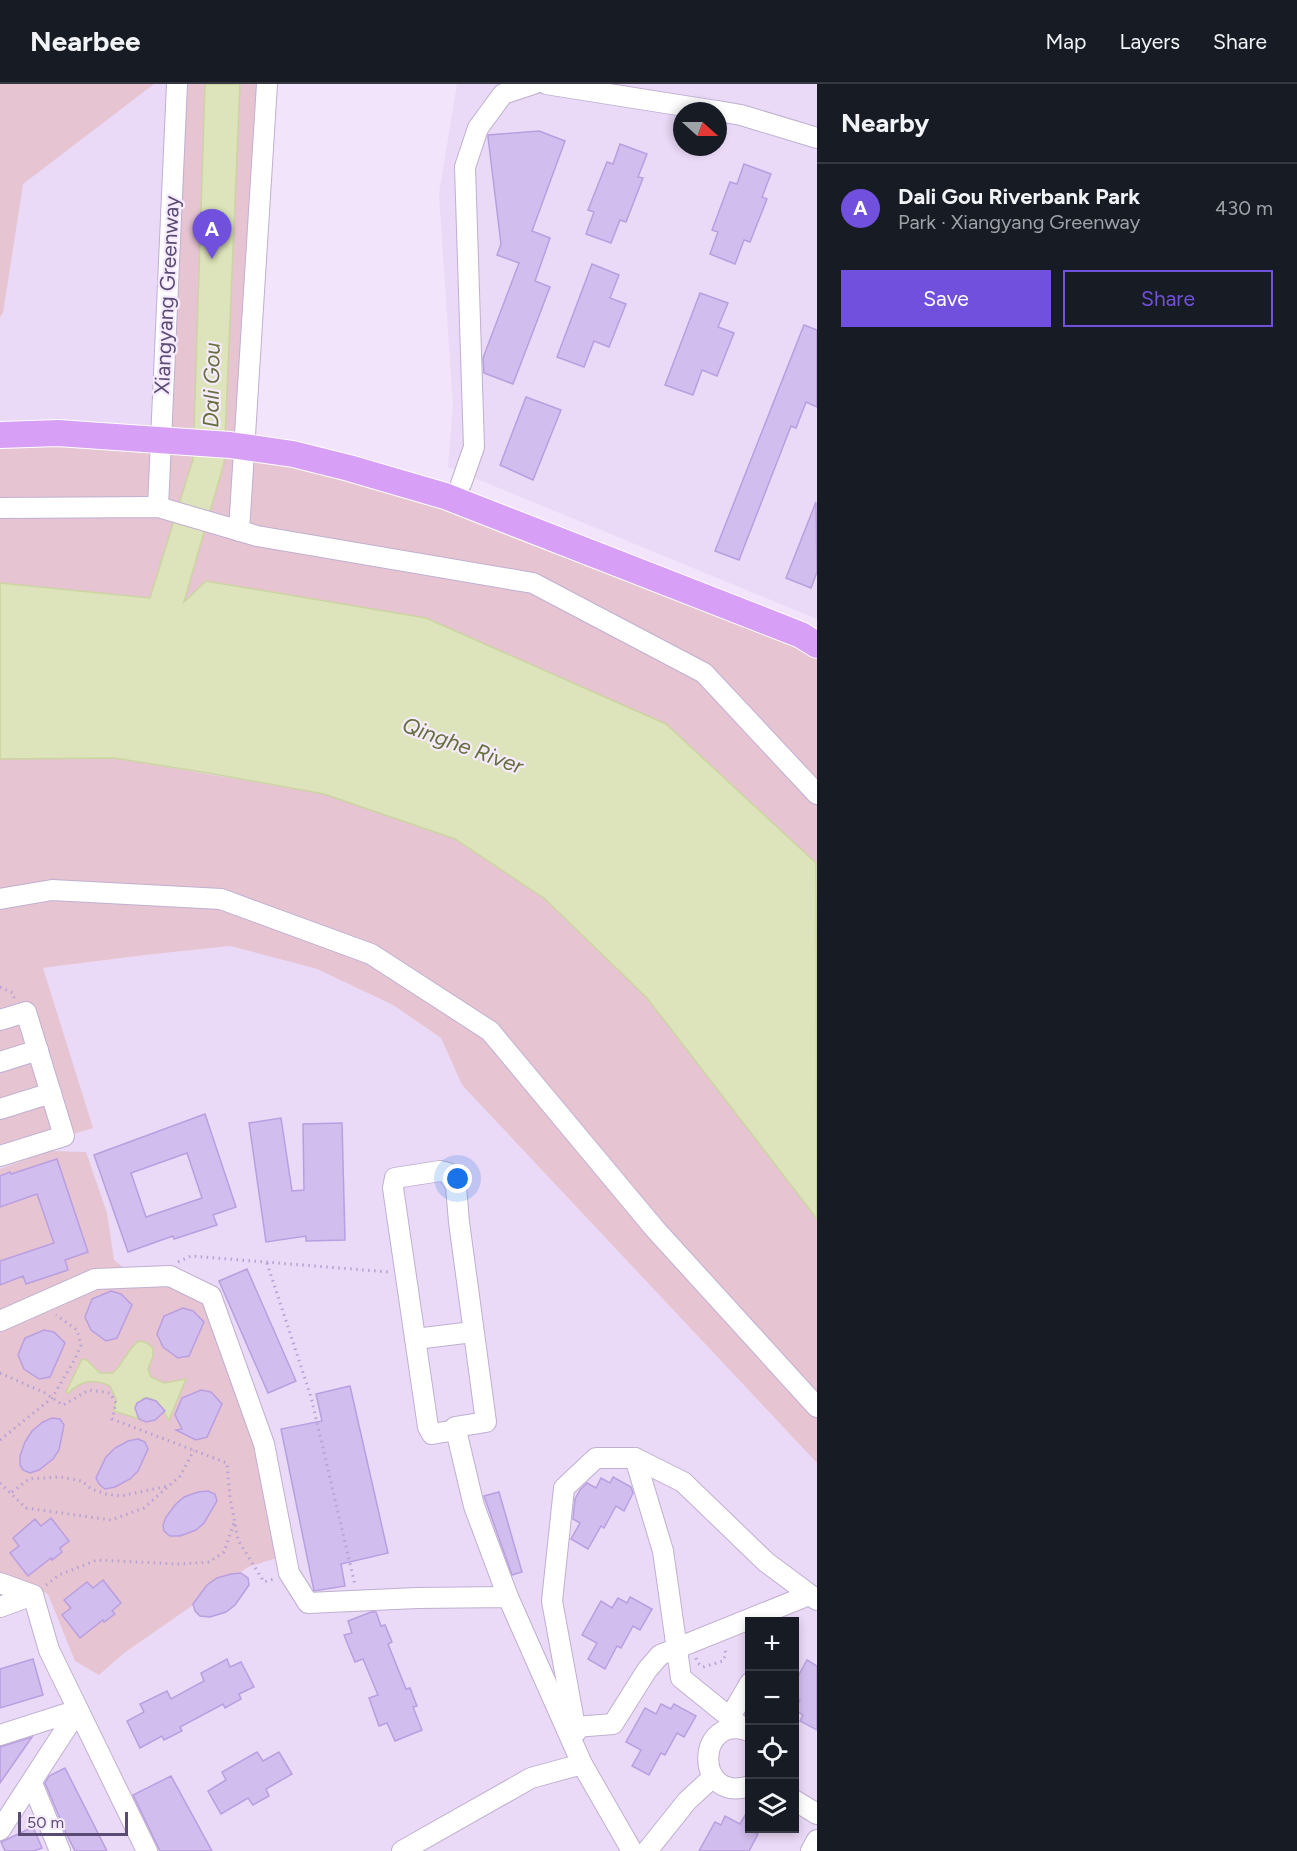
<!DOCTYPE html>
<meta charset="utf-8">
<style>
body{margin:0;font-family:Figtree,sans-serif;background:#20242c;color:#f1f3f6}
.controls{position:absolute;right:18px;bottom:18px;display:grid;overflow:hidden;border-radius:0px;box-shadow:0 3px 9px #0003}
.controls button{width:54px;height:54px;display:grid;place-items:center;padding:0;border:0;border-bottom:2px solid #363941;background:#171b24;color:#f1f3f6;font:30px sans-serif}
.compass{position:absolute;left:673px;top:18px;width:54px;height:54px;border-radius:50%;background:#171b24;box-shadow:0 3px 9px #0003;rotate:111deg}
.scale{position:absolute;left:18px;bottom:15px;width:110px;box-sizing:border-box;padding-left:6px;border:3px solid #594b72;border-top:0;font-size:16px;line-height:21px;white-space:nowrap;color:#594b72;-webkit-text-stroke:4px #f6eafe;paint-order:stroke}
.you{position:absolute;left:458px;top:1095px;width:21px;height:21px;margin:-15px;border:4px solid #fff;border-radius:50%;background:#1a73e8;box-shadow:0 0 0 9px #1a73e833}
.badge{display:grid;place-items:center;width:39px;height:39px;border-radius:50%;background:#7150de;color:#fff;font-size:20px;font-weight:700}
.pin{position:absolute;translate:-50% -50px;filter:drop-shadow(0 2px 3px #0008)}
.pin::after{content:'';position:absolute;top:32px;width:21px;height:18px;background:inherit;clip-path:polygon(0 0,100% 0,50% 100%)}
.list{margin:0;padding:0;list-style:none}
h2{display:flex;justify-content:space-between;align-items:center;height:78px;margin:0;padding:0 24px;font-size:26px}
h2 small{font-size:20px;font-weight:400;color:#9ea1a6}
.list li{display:grid;grid-template-columns:39px 1fr auto;gap:18px;align-items:center;box-sizing:border-box;height:90px;padding:0 24px;border-top:2px solid #363941}
.list b{display:block;font-size:22px;white-space:nowrap}
.list p{margin:0;font-size:20px;white-space:nowrap;color:#9ea1a6}
.list em{font-size:20px;font-style:normal;color:#9ea1a6}
.actions{display:flex;gap:12px;padding:18px 24px}
.actions a{flex:1;padding:14px 0;border:2px solid #7150de;border-radius:0px;text-align:center;font-size:21px;color:#7150de}
.actions .main{background:#7150de;color:#fff}
.icon{flex:none;width:33px;height:33px;fill:none;stroke:currentColor;stroke-width:2;stroke-linecap:round;stroke-linejoin:round}
.map{position:relative;flex:none;width:817px;height:1767px;overflow:hidden}
header{display:flex;align-items:center;gap:36px;box-sizing:border-box;height:84px;padding:0 30px;background:#171b24;border-bottom:2px solid #363941}
header strong{font-size:28px}
nav{display:flex;gap:33px;margin-inline-start:auto;font-size:21px}
main{display:flex}
aside{flex:1;background:#171b24}
.map>svg:first-child{display:block}
.residential{fill:#ead9f7;fill-rule:evenodd}
.green{fill:#e7c4d2}
.water{fill:#dde3ba;stroke:#ccd4a1;stroke-width:1.5}
.building{fill:#d2bdef;stroke:#b99fe0;stroke-width:1.5;fill-rule:evenodd}
.lines{fill:none;stroke-linecap:round;stroke-linejoin:round}
.minor-casing{stroke:#bfb0d0;stroke-width:22}
.major-casing{stroke:#fff;stroke-width:28}
.path{stroke:#b5a1d3;stroke-width:3;stroke-dasharray:1.5 4.5;stroke-linecap:butt}
.minor{stroke:#fff;stroke-width:20}
.major{stroke:#d7a0f6;stroke-width:26}
.labels{text-anchor:middle;stroke-width:4.5;stroke-linejoin:round;paint-order:stroke}
.street-label{font-size:21px;fill:#594b72;stroke:#f6eafe}
.water-label{font-size:22px;font-style:italic;fill:#66703d;stroke:#f6eafe}
</style>
<header>
<strong>Nearbee</strong>
<nav><a>Map</a><a>Layers</a><a>Share</a></nav>
</header>
<main>
<div class="map">
<svg width="817" height="1767" viewBox="0 0 817 1767">
<rect width="100%" height="100%" fill="#f2e4fb"/>
<!-- residential -->
<g class="residential">
<polygon points="0,0 174,0 158,423 0,424"/>
<path d="M457,0H817V535L448,383L453,322L439,110ZM682,27H718V63H682Z"/>
<path d="M230,862L317,885L393,921L441,954L462,1001L817,1379V1767H0V890L145,871ZM750,1538H794V1744H750Z"/>
</g>
<!-- green -->
<g class="green">
<polygon points="0,0 154,0 23,100 3,229 0,233"/>
<polygon points="177,0 267,0 253,357 817,556 817,780 666,640 184,519 150,514 0,499 0,351 160,355"/>
<polygon points="114,674 324,710 455,755 545,815 647,914 817,1135 817,1379 462,1001 441,954 393,921 317,885 230,862 145,871 43,884 93,1044 0,1072 0,675"/>
<polygon points="49,1067 86,1068 107,1129 114,1176 134,1193 211,1212 264,1360 286,1471 248,1483 124,1569 99,1591 75,1577 48,1510 0,1488 0,1085"/>
</g>
<!-- water -->
<g class="water">
<polygon points="205,0 240,0 224,379 184,518 206,497 426,534 666,640 816,779 817,1135 647,914 545,815 455,755 324,710 208,689 114,674 0,675 0,499 150,514 193,375"/>
<path d="M139,1257L147,1259L153,1264V1272L148,1285L151,1293L164,1299L186,1295L169,1336C165,1331 162,1323 158,1319C144,1306 132,1320 139,1335L114,1327L116,1315L110,1302C93,1294 81,1297 68,1309L66,1308L82,1275L87,1276L100,1289H113C123,1280 130,1261 139,1257Z"/>
</g>
<!-- building -->
<g class="building">
<polygon points="539,47 565,57 532,147 550,154 535,197 550,203 513,300 484,289 483,274 519,179 497,171 501,160 488,53 488,51"/>
<polygon points="620,60 647,70 638,93 643,94 626,138 620,136 611,159 586,150 594,128 588,126 607,78 613,80"/>
<polygon points="744,80 771,90 762,113 767,115 750,158 744,156 735,180 710,170 718,148 712,146 730,98 737,100"/>
<polygon points="592,180 619,191 610,214 626,220 609,263 594,257 584,283 557,273"/>
<polygon points="700,209 728,219 718,243 734,249 717,292 702,286 693,311 665,301"/>
<polygon points="804,241 817,246 817,323 806,318 796,344 791,342 739,476 715,467"/>
<polygon points="526,313 561,326 533,396 500,381"/>
<polygon points="816,418 817,488 811,504 786,494"/>
<path d="M205,1030L236,1123L213,1131L217,1141L174,1155L173,1152L128,1168L94,1071ZM187,1069L202,1114L146,1133L131,1089Z"/>
<polygon points="281,1034 292,1107 304,1106 303,1040 342,1039 345,1156 306,1157 306,1152 266,1158 249,1039"/>
<polygon points="57,1075 88,1168 65,1176 68,1186 26,1200 23,1192 0,1201 0,1177 54,1159 37,1110 0,1123 0,1092 10,1088 11,1090"/>
<polygon points="247,1185 296,1297 268,1309 219,1197"/>
<polygon points="111,1207 121,1210 132,1221 117,1254 106,1257 91,1246 85,1233 92,1215"/>
<polygon points="183,1224 193,1227 204,1238 189,1272 178,1274 163,1263 157,1250 164,1232"/>
<polygon points="44,1246 54,1248 65,1259 50,1293 39,1295 24,1285 18,1271 25,1254"/>
<polygon points="350,1302 388,1469 341,1480 345,1502 314,1507 281,1345 322,1337 316,1310"/>
<polygon points="201,1306 211,1308 222,1320 207,1353 196,1356 176,1346 182,1345 175,1331 182,1314"/>
<polygon points="146,1314 156,1317 165,1327 155,1336 146,1338 139,1335 135,1324 137,1319"/>
<polygon points="52,1334 60,1335 64,1341 59,1366 53,1375 39,1386 30,1389 23,1386 20,1381 20,1372 25,1358 32,1347 43,1338"/>
<polygon points="138,1355 145,1358 148,1365 138,1387 130,1395 115,1403 105,1405 99,1400 96,1394 106,1373 115,1364 128,1357"/>
<polygon points="613,1393 631,1403 633,1409 624,1427 616,1422 604,1444 601,1442 588,1465 571,1455 580,1439 573,1435 575,1415 580,1406 587,1399 596,1404 601,1394 610,1399"/>
<polygon points="208,1407 215,1410 217,1417 204,1439 196,1446 180,1452 170,1452 164,1447 163,1441 166,1433 175,1421 184,1413 198,1408"/>
<polygon points="499,1408 522,1488 512,1491 484,1412"/>
<polygon points="51,1434 69,1457 60,1464 62,1468 52,1476 51,1474 28,1492 10,1469 19,1462 13,1454 35,1435 41,1442"/>
<polygon points="241,1489 248,1494 249,1501 235,1521 226,1528 210,1533 200,1532 195,1527 193,1520 207,1501 217,1494 231,1490"/>
<polygon points="103,1496 121,1519 112,1527 115,1530 104,1538 103,1536 80,1554 62,1531 71,1524 64,1516 87,1498 93,1504"/>
<polygon points="630,1513 652,1525 640,1546 633,1542 621,1564 617,1562 605,1585 588,1575 597,1559 582,1551 601,1517 612,1524 618,1514 627,1519"/>
<polygon points="371,1528 376,1528 381,1542 385,1541 392,1558 388,1560 406,1605 410,1604 417,1622 413,1623 422,1646 395,1657 387,1639 379,1642 369,1614 378,1611 363,1575 355,1578 344,1551 352,1549 348,1537"/>
<polygon points="33,1575 43,1611 0,1624 0,1585"/>
<polygon points="227,1575 230,1583 241,1578 254,1603 239,1610 241,1615 225,1624 223,1620 180,1643 182,1647 164,1656 162,1652 140,1664 127,1637 144,1628 140,1620 167,1607 171,1615 204,1597 201,1589"/>
<polygon points="807,1576 817,1582 817,1646 800,1637 803,1631 795,1626 800,1616 795,1614 795,1598"/>
<polygon points="661,1620 671,1625 674,1620 696,1632 684,1653 677,1649 665,1671 661,1669 649,1691 632,1682 641,1666 626,1658 645,1624 656,1630"/>
<polygon points="32,1653 0,1699 0,1663"/>
<polygon points="257,1668 263,1677 279,1668 292,1690 266,1705 269,1712 253,1721 248,1714 221,1730 208,1707 226,1696 222,1688"/>
<polygon points="65,1684 107,1767 75,1767 66,1749 45,1699 49,1692"/>
<polygon points="171,1692 212,1767 160,1767 133,1711"/>
<polygon points="750,1723 750,1746 758,1750 749,1767 699,1767 715,1738 721,1741 725,1732 740,1740"/>
<polygon points="33,1743 42,1764 34,1767 5,1767 1,1758"/>
</g>
<g class="lines">
<!-- minor casing -->
<g class="minor-casing">
<g id="minor">
<polyline points="546,0 716,27"/>
<polyline points="718,27 741,31 817,54"/>
<polyline points="461,400 474,363 465,83 478,44 503,10 533,0"/>
<polyline points="158,423 177,0"/>
<polyline points="0,424 158,423 257,452 533,499 704,589 817,710"/>
<polyline points="239,447 267,0"/>
<polyline points="0,815 52,806 221,815 371,870 490,947 655,1145 817,1323"/>
<polyline points="0,936 26,928 64,1052 0,1072"/>
<polyline points="0,978 38,966"/>
<polyline points="0,1025 51,1009"/>
<polyline points="0,1237 95,1195 170,1192 211,1212 264,1360 289,1489 308,1519 417,1514 508,1513 582,1680"/>
<polyline points="415,1255 473,1248"/>
<polyline points="456,1346 432,1350 428,1343 393,1104 395,1094 440,1087 448,1089 456,1102 459,1138 486,1338 455,1343 456,1346 474,1422 508,1513"/>
<polyline points="635,1374 663,1467 681,1594 743,1644"/>
<polyline points="0,1499 33,1511 49,1566 147,1767"/>
<polyline points="0,1523 33,1511"/>
<polyline points="730,1633 750,1599"/>
<polyline points="575,1643 613,1640 647,1586 660,1571 809,1511"/>
<path d="M749,1647C696,1628 693,1720 750,1702"/>
<polyline points="576,1648 552,1517 564,1404 596,1374 635,1374 683,1398 766,1478 817,1516"/>
<polyline points="0,1651 78,1626"/>
<polyline points="34,1704 60,1767"/>
<polyline points="794,1716 817,1730"/>
<polyline points="0,1746 78,1626"/>
<polyline points="402,1767 531,1694 582,1680 632,1767"/>
<polyline points="647,1767 687,1717 713,1693"/>
<polyline points="811,1767 817,1756"/>
</g>
</g>
<!-- major casing -->
<g class="major-casing">
<polyline id="major" points="0,351 58,349 230,361 293,370 349,384 445,412 801,551 817,561"/>
</g>
<!-- path -->
<g class="path">
<polyline points="0,903 13,909 14,914"/>
<polyline points="178,1178 191,1172 389,1188"/>
<polyline points="267,1179 311,1313 355,1501"/>
<polyline points="0,1289 45,1309 63,1321 89,1306 110,1309 116,1319 112,1335 227,1379 230,1413 238,1456 264,1498 274,1495"/>
<polyline points="0,1356 52,1314 75,1275 81,1261 77,1246 56,1231"/>
<polyline points="0,1399 26,1424 111,1436 144,1424 180,1392 194,1366"/>
<polyline points="12,1408 29,1395 60,1393 82,1397 91,1405 106,1410 121,1412 168,1402"/>
<polyline points="46,1501 59,1491 97,1476 178,1480 209,1478 224,1468 234,1439"/>
<polyline points="696,1574 698,1579 703,1583 723,1577 726,1570 724,1563"/>
</g>
<!-- minor -->
<use href="#minor" class="minor"/>
<!-- major -->
<use href="#major" class="major"/>
</g>
<g class="labels">
<!-- street labels -->
<g class="street-label">
<text transform="translate(167 211) rotate(-87)" y="7">Xiangyang Greenway</text>
</g>
<!-- water labels -->
<g class="water-label">
<text transform="translate(211 301) rotate(-89)" y="8">Dali Gou</text>
<text transform="translate(463 661) rotate(20)" y="8">Qinghe River</text>
</g>
</g>
</svg>
<div class="controls">
<button>+</button>
<button>−</button>
<button><svg class="icon" aria-label="locate" viewBox="0 0 24 24"><circle cx="12" cy="12" r="6"/><path d="M12 2v4M12 18v4M2 12h4M18 12h4"/></svg></button>
<button><svg class="icon" aria-label="layers" viewBox="0 0 24 24"><path d="M12 4l9 5-9 5-9-5zM3 14l9 5 9-5"/></svg></button>
</div>
<svg class="compass" viewBox="-18 -18 36 36"><path d="M0-13l5 13h-10z" fill="#e53935"/><path d="M0 13l5-13h-10z" fill="#9ea1a6"/></svg>
<div class="scale">50 m</div>
<div class="you"></div>
<div class="pin badge" style="left:212px;top:175px">A</div>
</div>
<aside>
<h2>Nearby<small></small></h2>
<ul class="list">
<li><span class="badge">A</span><div><b>Dali Gou Riverbank Park</b><p>Park · Xiangyang Greenway</p></div><em>430 m</em></li>
</ul>
<div class="actions"><a class="main">Save</a><a>Share</a></div>
</aside>
</main>
